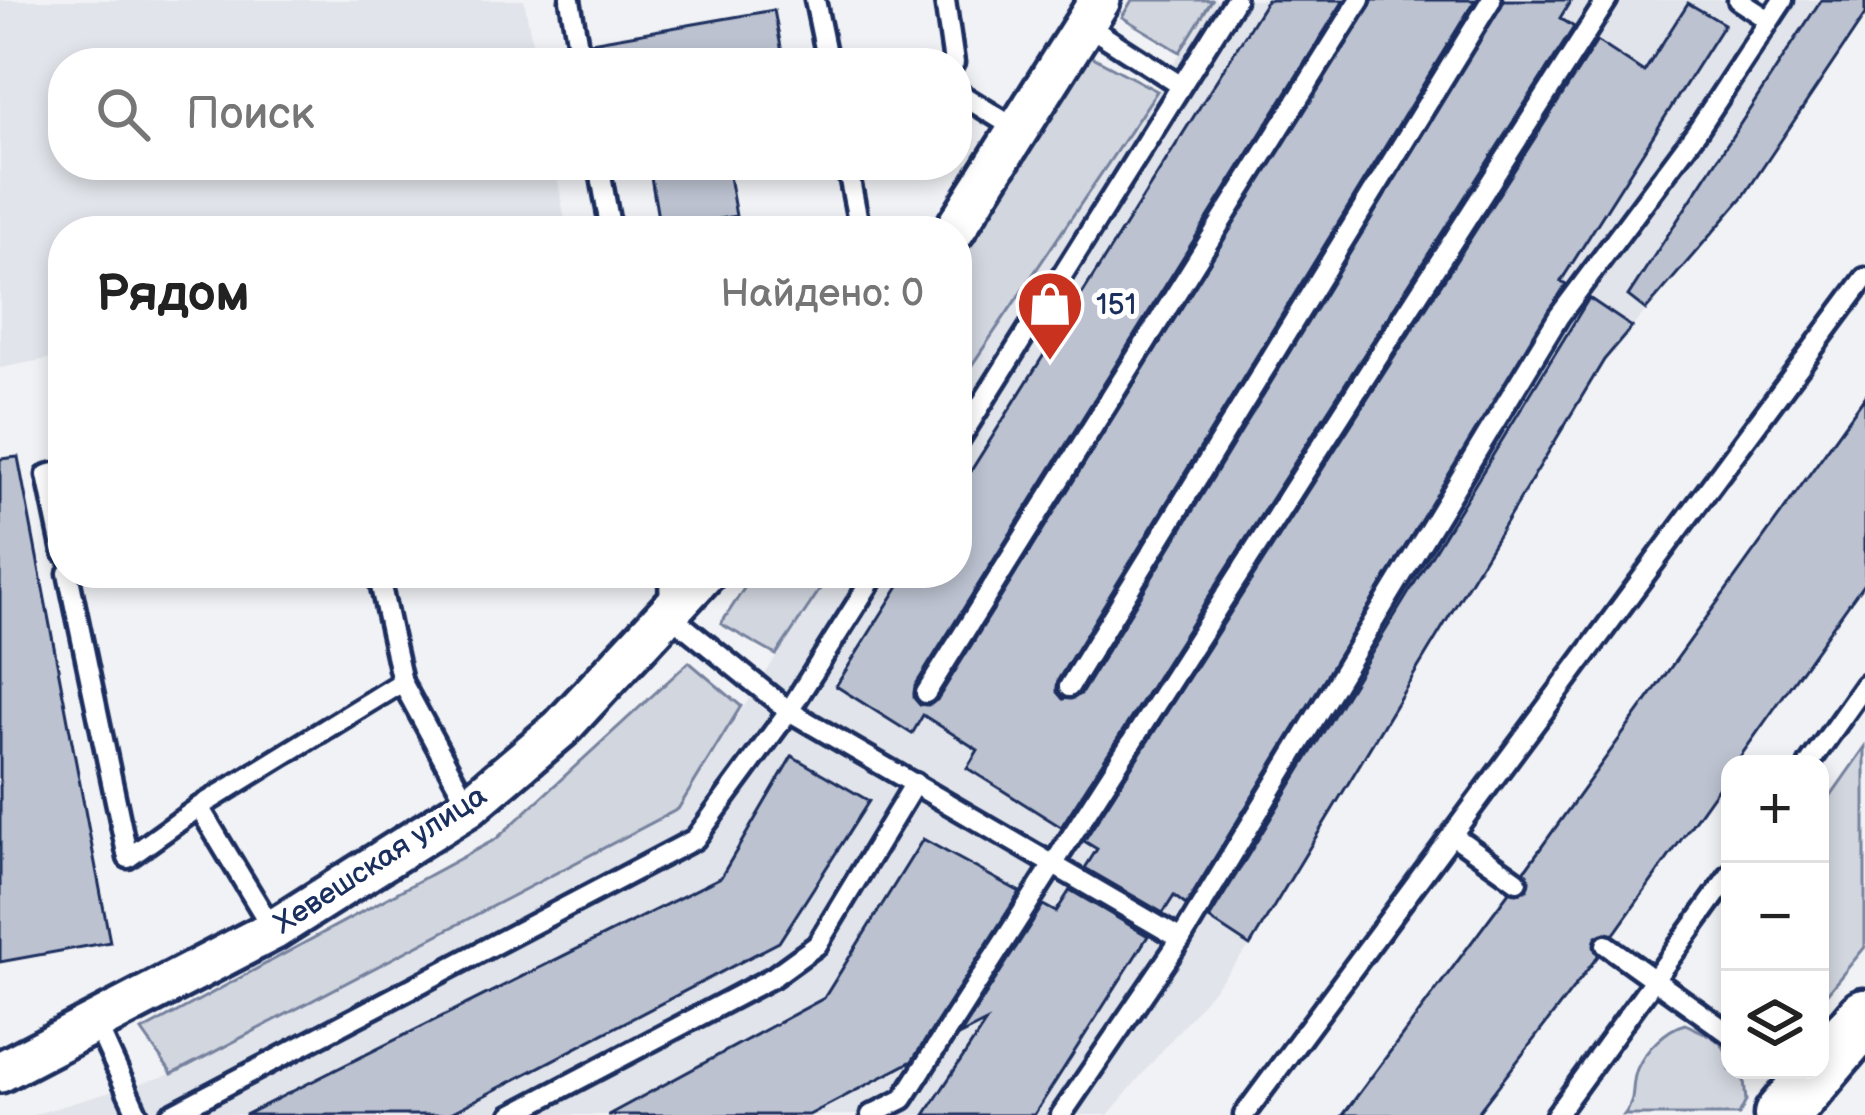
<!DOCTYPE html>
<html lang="ru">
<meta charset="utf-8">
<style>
body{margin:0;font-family:"Balsamiq Sans",sans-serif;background:#f6f6f6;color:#222}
.controls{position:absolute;right:36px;bottom:36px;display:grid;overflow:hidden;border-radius:24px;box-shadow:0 6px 18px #0003}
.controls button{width:108px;height:108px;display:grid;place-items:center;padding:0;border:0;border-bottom:3px solid #e0e0e0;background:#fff;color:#222;font:60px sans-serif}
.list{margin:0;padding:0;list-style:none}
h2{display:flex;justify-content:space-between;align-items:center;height:156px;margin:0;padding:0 48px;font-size:51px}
h2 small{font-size:39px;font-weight:400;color:#767676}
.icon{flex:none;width:66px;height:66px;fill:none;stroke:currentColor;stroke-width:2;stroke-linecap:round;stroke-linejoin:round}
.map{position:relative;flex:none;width:1865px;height:1115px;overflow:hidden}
.search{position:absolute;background:#fff;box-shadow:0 6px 18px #0003;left:48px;top:48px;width:924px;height:132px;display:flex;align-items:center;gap:30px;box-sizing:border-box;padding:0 42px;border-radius:48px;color:#767676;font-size:45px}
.panel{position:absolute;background:#fff;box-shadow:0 6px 18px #0003;left:48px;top:216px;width:924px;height:372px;border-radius:48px}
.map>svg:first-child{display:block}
.built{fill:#e1e4ea}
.green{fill:#d2d6df;stroke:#76829e;stroke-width:3}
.building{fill:#bcc2d0;stroke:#1b2f5e;stroke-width:3}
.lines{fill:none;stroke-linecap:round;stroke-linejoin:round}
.lane-casing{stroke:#1b2f5e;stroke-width:27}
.street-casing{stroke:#1b2f5e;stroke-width:48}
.secondary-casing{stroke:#1b2f5e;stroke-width:63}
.lane{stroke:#fff;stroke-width:18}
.street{stroke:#fff;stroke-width:39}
.secondary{stroke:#fff;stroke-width:54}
.labels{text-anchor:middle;stroke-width:10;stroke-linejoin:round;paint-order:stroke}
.poi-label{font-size:30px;fill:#1b2f5e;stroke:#fff;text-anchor:start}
.street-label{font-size:30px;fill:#1b2f5e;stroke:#fff}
</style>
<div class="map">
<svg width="1865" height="1115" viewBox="0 0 1865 1115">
<rect width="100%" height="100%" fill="#f1f2f5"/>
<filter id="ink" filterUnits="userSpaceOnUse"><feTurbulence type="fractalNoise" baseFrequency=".00833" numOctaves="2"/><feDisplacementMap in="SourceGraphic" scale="24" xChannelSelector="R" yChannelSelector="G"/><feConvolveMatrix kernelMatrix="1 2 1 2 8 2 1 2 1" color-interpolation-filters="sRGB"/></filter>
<g filter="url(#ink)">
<!-- built -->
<g class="built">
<polygon points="0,0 524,0 536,63 63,63 63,165 555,165 567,231 63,231 63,356 0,368"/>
<polygon points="1212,0 1865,0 1743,197 1603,361 1250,946 1108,1115 32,1115 172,1074 677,809 831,573 957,573 957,387 1157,91"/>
</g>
<!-- green -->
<g class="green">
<polygon points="1132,0 1212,0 1180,52 1122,17"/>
<polygon points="1091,56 1157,91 957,387 957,261"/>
<polygon points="754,573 831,573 776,655 721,624"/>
<polygon points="689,662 741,706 678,809 172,1074 142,1031 496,839"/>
<polygon points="1865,747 1865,947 1820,1002 1820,811"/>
<path d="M1685,1024C1709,1035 1730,1040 1730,1070H1743L1746,1101L1739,1115H1624C1637,1100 1630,1086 1637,1069C1645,1050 1666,1029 1685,1024Z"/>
</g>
<!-- building -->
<g class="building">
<polygon points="1267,0 1344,0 915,686 914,698 920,705 937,700 1373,0 1475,0 1058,680 1057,692 1063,699 1081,694 1504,0 1571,0 1560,18 1574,27 1061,827 967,768 978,750 923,715 912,734 836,686 907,573 957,573 957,493"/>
<polygon points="1821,0 1865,0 1865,15 1743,197 1646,310 1628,296"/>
<polygon points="1688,3 1724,24 1561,281 1566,284 1186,905 1174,896 1163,913 1085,868 1097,849 1084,841 1597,41 1644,72"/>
<polygon points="774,10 784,63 594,63 591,42"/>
<polygon points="649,165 727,165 736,216 660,230"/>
<polygon points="1589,298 1632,327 1604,360 1250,946 1209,919"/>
<polygon points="1865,397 1865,581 1614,934 1596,936 1598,956 1476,1115 1343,1115 1509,892 1527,890 1525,870"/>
<polygon points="18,457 110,942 0,962 0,459"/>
<polygon points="792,756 869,801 779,942 447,1115 245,1115 721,877"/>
<polygon points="923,839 1020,892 912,1061 809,1115 608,1115 824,998"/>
<polygon points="1070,890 1148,936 1034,1115 925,1115 986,1022 960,1035 1043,905 1056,912"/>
</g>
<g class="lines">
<!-- lane casing -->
<g class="lane-casing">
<g id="lane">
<polyline points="570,0 581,63"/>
<polyline points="815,0 828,63"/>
<polyline points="945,0 954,63"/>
<polyline points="1738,0 1769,20"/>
<polyline points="1085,24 1180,85"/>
<polyline points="957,92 1018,130"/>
<polyline points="599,165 611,231"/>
<polyline points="847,165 860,231"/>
<polyline points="957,443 1235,0"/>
<polyline points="63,471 47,475 63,552"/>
<polyline points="68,573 128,858 199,807 402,682 378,573"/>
<polyline points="669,573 670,615 789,711 1181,939 1061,1115"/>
<polyline points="402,682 469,806"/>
<polyline points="1069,687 1491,0"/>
<polyline points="926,693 1360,0"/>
<polyline points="1809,764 1865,685"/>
<polyline points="199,807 273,930"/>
<polyline points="1454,836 1517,881"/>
<polyline points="1181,939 1559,316 1697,131 1783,0"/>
<polyline points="1606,945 1730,1034"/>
<polyline points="97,1025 138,1115"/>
<polyline points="170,1115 695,839 789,711 876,573"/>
<polyline points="511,1115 773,977 817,945 915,783"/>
<polyline points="871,1115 903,1099 1607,0"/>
<polyline points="1244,1115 1865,278"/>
<polyline points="1556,1115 1730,875"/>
</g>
</g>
<!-- street casing -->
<g class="street-casing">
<g id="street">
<polyline points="954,231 1100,0"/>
<polyline points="0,1072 273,930 469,806 561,728 705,573"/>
</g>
</g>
<!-- secondary casing -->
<g class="secondary-casing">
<polyline id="secondary" points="1782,1115 1865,1017"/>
</g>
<!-- lane -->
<use href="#lane" class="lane"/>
<!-- street -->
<use href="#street" class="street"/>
<!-- secondary -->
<use href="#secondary" class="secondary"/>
</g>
</g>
<!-- icons -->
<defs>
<g id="shop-pin" transform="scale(3.45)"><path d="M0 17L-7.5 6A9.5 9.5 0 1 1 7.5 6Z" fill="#c8321e" stroke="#fff"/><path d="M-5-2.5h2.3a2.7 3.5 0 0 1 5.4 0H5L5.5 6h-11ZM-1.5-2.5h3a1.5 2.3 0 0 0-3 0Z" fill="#fff"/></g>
</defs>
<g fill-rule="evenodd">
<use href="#shop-pin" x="1050" y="304"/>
</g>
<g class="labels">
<!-- poi labels -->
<g class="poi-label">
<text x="1096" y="314">151</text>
</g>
<!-- street labels -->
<g class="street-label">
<text transform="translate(380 859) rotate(-33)" y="10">Хевешская улица</text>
</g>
</g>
</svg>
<div class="controls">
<button>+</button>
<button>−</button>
<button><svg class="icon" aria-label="layers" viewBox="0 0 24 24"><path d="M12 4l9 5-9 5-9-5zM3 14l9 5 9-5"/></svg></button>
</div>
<div class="search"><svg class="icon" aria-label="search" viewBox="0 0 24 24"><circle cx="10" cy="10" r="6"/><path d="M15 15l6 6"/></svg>Поиск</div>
<section class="panel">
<h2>Рядом<small>Найдено: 0</small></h2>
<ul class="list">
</ul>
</section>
</div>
